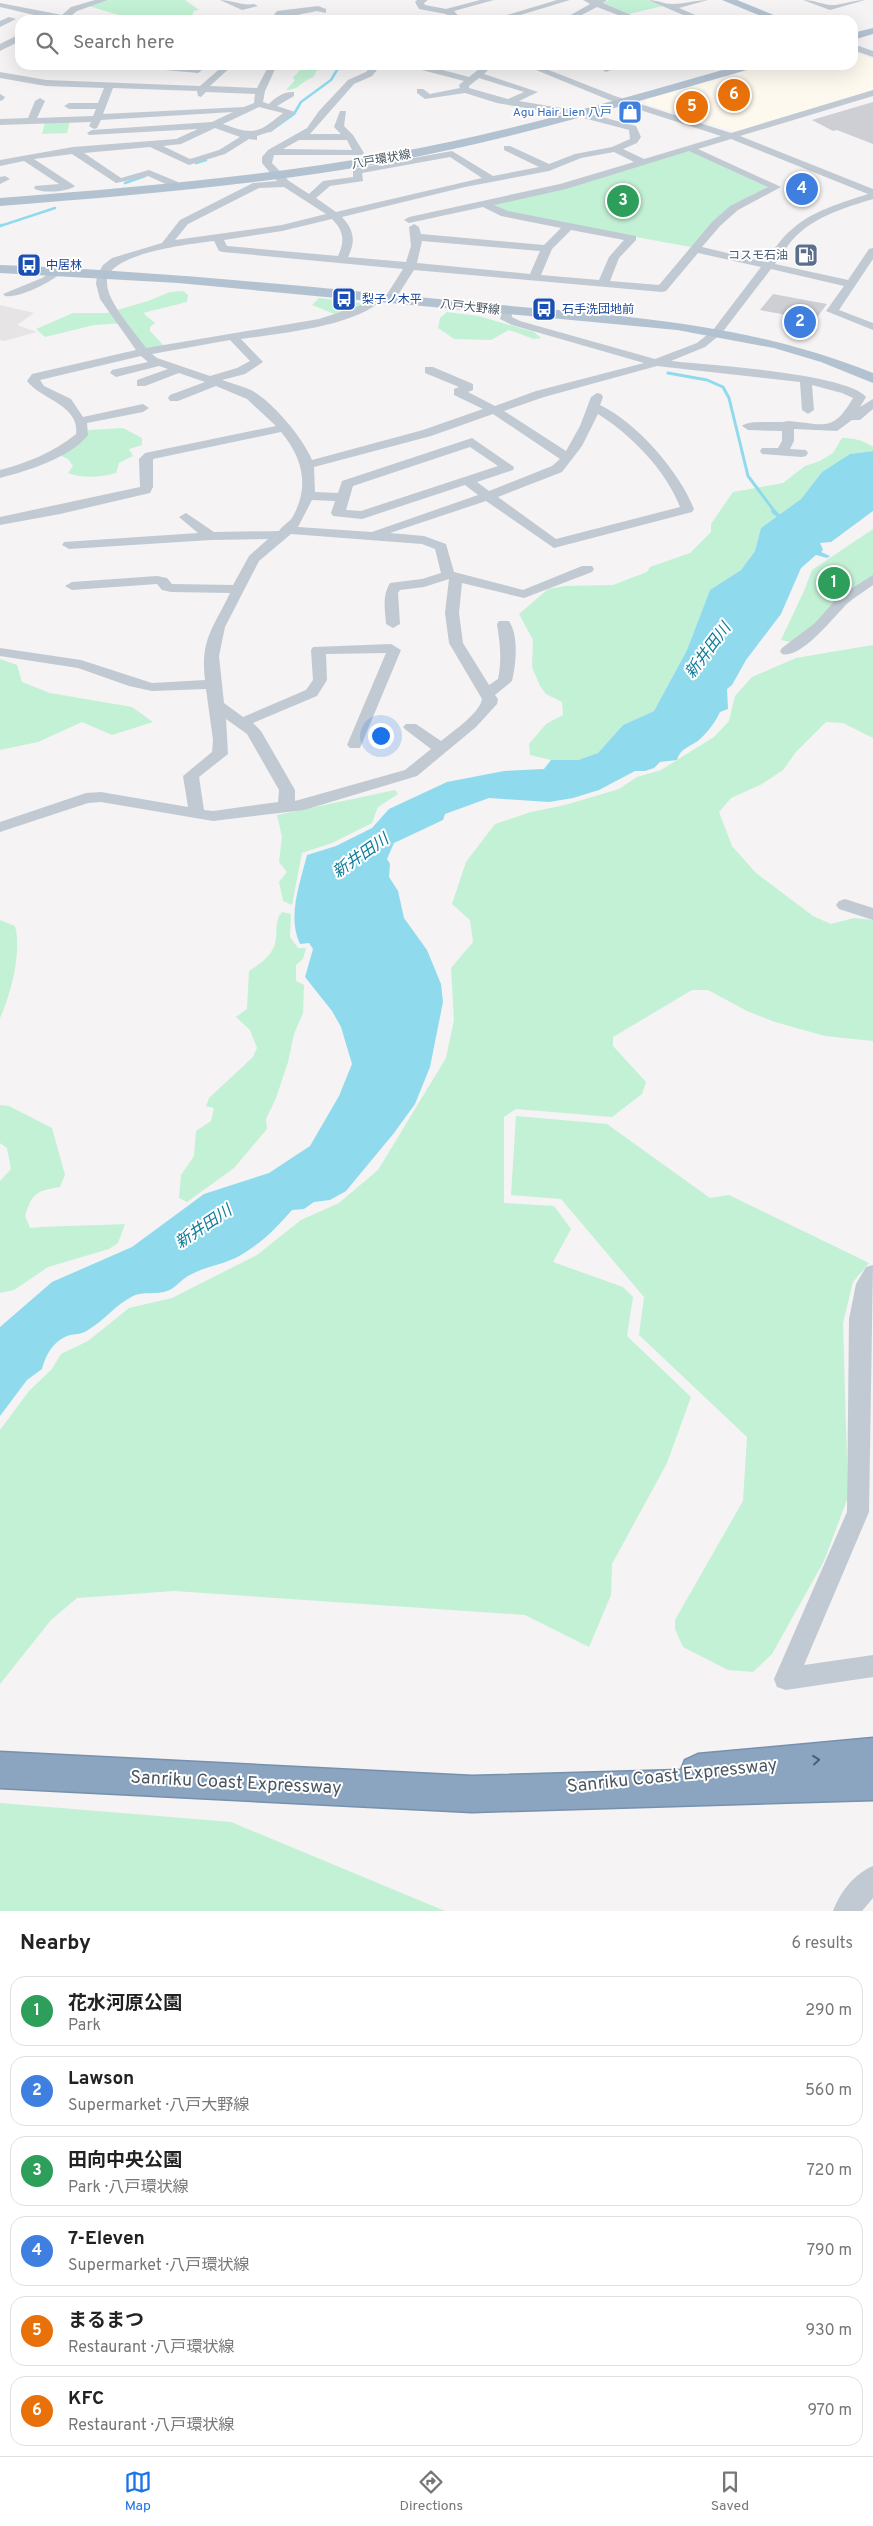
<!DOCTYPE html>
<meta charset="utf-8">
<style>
body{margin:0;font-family:Overpass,"Noto Sans JP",sans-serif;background:#f6f6f6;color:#222}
.you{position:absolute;left:380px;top:735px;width:18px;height:18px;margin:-12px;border:4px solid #fff;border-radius:50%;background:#1a73e8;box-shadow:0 0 0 8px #1a73e833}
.badge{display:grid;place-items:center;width:32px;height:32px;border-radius:50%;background:#1a73e8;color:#fff;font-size:16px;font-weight:700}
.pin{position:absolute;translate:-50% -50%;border:2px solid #fff;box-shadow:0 1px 5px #0006}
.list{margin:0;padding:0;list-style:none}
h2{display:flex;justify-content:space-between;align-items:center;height:65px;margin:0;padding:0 20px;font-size:21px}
h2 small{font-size:16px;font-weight:400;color:#767676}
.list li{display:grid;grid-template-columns:32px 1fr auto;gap:15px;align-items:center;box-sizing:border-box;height:70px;margin:0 10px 10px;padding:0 10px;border:1px solid #e0e0e0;border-radius:15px}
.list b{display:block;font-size:19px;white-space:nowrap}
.list p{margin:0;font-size:16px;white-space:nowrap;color:#767676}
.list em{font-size:16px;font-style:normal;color:#767676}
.icon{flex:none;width:28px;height:28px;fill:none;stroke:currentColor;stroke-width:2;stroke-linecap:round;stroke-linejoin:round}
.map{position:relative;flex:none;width:873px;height:1911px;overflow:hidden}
.search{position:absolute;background:#fff;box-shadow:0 5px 20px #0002;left:15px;right:15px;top:15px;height:55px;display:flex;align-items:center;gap:12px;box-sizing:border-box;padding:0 18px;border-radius:15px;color:#767676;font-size:19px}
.sheet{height:545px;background:#fff}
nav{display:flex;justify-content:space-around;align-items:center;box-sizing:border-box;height:70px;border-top:1px solid #e0e0e0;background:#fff;font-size:14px;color:#767676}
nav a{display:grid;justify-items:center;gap:2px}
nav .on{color:#1a73e8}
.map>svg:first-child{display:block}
.commercial{fill:#fdf9ef}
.education{fill:#e6e4e5}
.green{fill:#c3f1d5}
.water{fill:#90daee}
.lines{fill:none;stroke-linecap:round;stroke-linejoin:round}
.stream-far2{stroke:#90daee;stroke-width:2.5}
.stream-far1{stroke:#90daee;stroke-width:3}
.stream{stroke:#90daee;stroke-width:4}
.building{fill:#cdcfd5}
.highway-casing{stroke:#7690ad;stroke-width:3}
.minor{fill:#c1cad2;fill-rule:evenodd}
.major{fill:#b3c2d1;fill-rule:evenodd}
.highway{fill:#8ba5c1;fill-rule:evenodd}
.oneway{stroke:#505e6b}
.labels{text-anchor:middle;stroke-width:4;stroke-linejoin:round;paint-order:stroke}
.far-shop-label{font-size:12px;fill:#366cbe;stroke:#fff;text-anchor:end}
.far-street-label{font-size:12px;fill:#4a5661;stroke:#fff}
.far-service-label{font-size:12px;fill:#4e5e75;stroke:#fff;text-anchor:end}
.far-transit-label{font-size:12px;fill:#164399;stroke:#fff;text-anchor:start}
.water-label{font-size:16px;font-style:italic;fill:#0c7c9b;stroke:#fff}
.near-street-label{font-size:18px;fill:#4a5661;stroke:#fff}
</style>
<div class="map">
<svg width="873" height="1911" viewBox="0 0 873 1911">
<rect width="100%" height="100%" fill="#f5f3f3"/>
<!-- commercial -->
<polygon class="commercial" points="853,52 873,59 873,91 736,132 646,104 646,99 767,65 853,65"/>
<!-- education -->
<polygon class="education" points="0,305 34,313 17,325 37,332 4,341 0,340"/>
<!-- green -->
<g class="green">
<polygon points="109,0 185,0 199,10 194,11 191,18 198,20 135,20 89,6"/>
<polygon points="609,0 647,0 663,6 629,14 603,3"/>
<path d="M298,65H320L313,77C303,80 298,91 286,90L295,80L293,78L301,69Z"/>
<polygon points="70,121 67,133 42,134 45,122"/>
<path d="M686,151H691L769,187C736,201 714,221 691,247L515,215L507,213L492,204Z"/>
<polygon points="183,291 188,295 187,302 143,313 155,323 150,327 150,331 164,346 146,349 126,323 94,325 45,337 36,329 73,313 107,313 148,301 170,292"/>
<polygon points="319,298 360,303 364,306 337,315 312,305"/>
<polygon points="447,312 478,316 534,332 541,338 534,339 509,330 491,340 454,339 438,328 440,318"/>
<path d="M123,428L142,438V445L129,449L133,456L119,463L116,473C101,477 84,479 68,473L73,466L68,459L59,455L89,430Z"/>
<path d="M842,438C854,438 863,440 873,447V451L850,454L822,472L801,499L761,528L755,551L741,570L710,590L687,650L654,711L623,725L598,753L578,760H551L530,755L529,744L546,724L563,715L562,702L546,694L540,686L532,667L533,640L519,614L548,589L565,586L613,585L647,572L650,567L690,553L711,532V524L733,492L783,483L805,466L820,461L833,453Z"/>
<polygon points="873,529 873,576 795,643 781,640 804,591 812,570"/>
<polygon points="873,645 873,738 843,723 826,722 796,752 783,770 762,784 731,798 719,812 732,846 756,873 813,916 831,924 854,918 873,920 873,1041 825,1036 775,1022 747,1011 708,990 692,990 613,1037 613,1046 646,1082 642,1094 612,1117 516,1109 504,1117 504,1203 554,1206 571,1229 553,1262 623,1287 633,1297 627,1336 691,1397 667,1463 612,1564 611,1595 589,1647 525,1615 174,1591 77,1598 51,1620 0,1684 0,1430 29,1391 52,1369 61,1354 88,1341 129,1308 172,1298 257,1255 301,1220 339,1203 378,1170 446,1058 454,1020 451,968 473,942 470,920 452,904 466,862 495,824 531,812 565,805 619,789 637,777 661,770 714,737 729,721 735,696 752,677 796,658"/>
<polygon points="0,659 17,665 22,682 50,693 132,707 153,722 112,735 82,722 38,742 0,750"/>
<polygon points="395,790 398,794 378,807 372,823 332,843 302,853 292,905 283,901 279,882 287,872 279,862 282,837 277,815"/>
<path d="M282,912L291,914L290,937L298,948H306L303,959L296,965V981L304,985L303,1013L294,1034L288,1062L276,1098L266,1119L267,1129L234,1168L187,1202L179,1198L181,1175L194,1156L196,1131L211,1121L214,1108L206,1106L209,1098L253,1057L257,1048L250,1030L236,1017L247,1009L249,971C261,963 274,955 276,939C277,929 275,920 282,912Z"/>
<path d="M0,920L15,926C22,952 11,993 0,1018Z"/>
<path d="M0,1105L9,1106L52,1128L65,1175L60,1187C36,1191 32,1193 25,1216L30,1228C62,1225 93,1226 125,1224L118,1243L109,1249L48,1267L14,1290L0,1293V1181L11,1169L7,1148L0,1143Z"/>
<polygon points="516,1116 607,1124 710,1198 729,1195 869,1263 853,1282 843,1323 848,1497 824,1561 772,1654 753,1672 728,1670 683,1647 675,1629 675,1620 743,1501 747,1437 639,1335 644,1297 561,1199 511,1195"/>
<polygon points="0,1803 231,1822 445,1911 0,1911"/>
</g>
<!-- water -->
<path class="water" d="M873,451V511L831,542L820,543L823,550L821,552L830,556L827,558L816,555L801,568L781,614L746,660L732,685L727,689L728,709L720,712C716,721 708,732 700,739C691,747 681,747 677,760L660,762L654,768L645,771H635L599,790L573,798L549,802L489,798L445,814L443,820L394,843L387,859L390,864L389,877L398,891L404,918L427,950L441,984L443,1002L430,1067L415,1104L394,1133L346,1191L330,1200L314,1202L304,1209L292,1210C276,1228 262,1243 241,1255C224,1265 205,1266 188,1276C181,1280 174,1289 167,1291C156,1295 143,1291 133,1296C115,1305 105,1320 88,1330C83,1334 76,1334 70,1335C54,1340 46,1354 42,1369L27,1380L0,1416V1327L52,1282L132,1247L204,1194L269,1173L310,1146L339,1096L352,1064L341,1027L332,1011L305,977L313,949L309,943L300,944C287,917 300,883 307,855L336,846L372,828L389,809L447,782L504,771L544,769L551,760H578L598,753L623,725L654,711L687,650L710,590L741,570L755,551L761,528L801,499L822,472L850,454Z"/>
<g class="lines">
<!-- stream-far2 -->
<g class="stream-far2">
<polyline points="270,131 294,114 301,102 331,80 340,65"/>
<polyline points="196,163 206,160"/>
<polyline points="125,183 145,176"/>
<polyline points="0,226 55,208"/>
</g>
<!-- stream-far1 -->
<g class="stream-far1">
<polyline points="0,226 2,225"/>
<polyline points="668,373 707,380 723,387 729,398 748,476 775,512"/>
</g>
<!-- stream -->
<polyline class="stream" points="773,511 781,518"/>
</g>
<!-- building -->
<g class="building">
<polygon points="873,102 873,144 837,130 833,131 812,120"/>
<polygon points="773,294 827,304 809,328 786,324 792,316 760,310"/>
</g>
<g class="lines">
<!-- highway casing -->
<g class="highway-casing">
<polygon id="highway" points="873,1738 873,1800 472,1812 0,1788 0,1752 472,1776 681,1770 685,1760 698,1754"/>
</g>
<!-- minor -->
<g class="minor">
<polygon points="95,0 108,0 77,11 66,20 55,20 0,7 0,3 62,15 71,7"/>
<path d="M220,0C233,0 241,6 254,4L258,6L242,10Z"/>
<polygon points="417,0 428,0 424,3 425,5 446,9 480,0 494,0 454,11 462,20 453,20 446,14 419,9 415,2"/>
<polygon points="557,0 570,0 517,16 520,20 511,20 507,15"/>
<polygon points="583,0 607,0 603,3 643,20 631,20 597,7 572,20 562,20 590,4"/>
<path d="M648,0C657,0 664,4 672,4C684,4 696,0 708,0L679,8L707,20H695Z"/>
<path d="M803,0C814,0 821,4 830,5C838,6 854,0 865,0L830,10Z"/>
<polygon points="318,6 326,9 326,13 317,11 277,19 273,16 277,11"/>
<polygon points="9,17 16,19 0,27 0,21"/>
<polygon points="20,34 20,41 0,51 0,44"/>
<polygon points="853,44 873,51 873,57 853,50"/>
<polygon points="162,65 198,67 202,70 198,73 165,70 162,69"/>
<path d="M224,65H233L210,86L257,88L269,65H277L265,91L263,102L269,104C275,97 285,91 294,92V96L277,106L295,112L272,131L257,136V140L249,139L225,154L189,165L150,147L84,153L121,178L149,170L178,182V186H170L148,176L116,183L72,154L34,159L75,186C68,192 41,194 34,188L35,186L59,184L24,161L0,166V160L73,147L176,139L198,129L89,135L87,133L92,130L212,122L233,112L101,120L97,128L94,129L89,126L91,122L0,125V119L28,118L35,101L40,98L45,101L37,118L93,116L96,109H69L64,106L69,103H98L104,88L46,86L0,78V72L46,80L200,86ZM113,88L197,91L198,96L201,97L206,92L255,94L254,103L244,107L103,114ZM259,107L283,113C257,134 254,135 223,124ZM215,128L240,137L219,150L190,159L163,146L181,144Z"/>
<path d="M372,65H381L372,76L354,84L310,134H341L334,127L340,111H346L344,126L353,135L364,153L362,155H274L272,163L289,181L309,194L323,181L353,177V169L452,151L493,176L539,167L504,150V146H510L549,164L575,154L612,147L630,139L629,130L576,116L574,114L579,111L636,126L641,137L637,143L623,149L644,159L721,136L609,100L524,65H536L615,96L731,133L873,90V96L740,136L873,189V199C847,207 816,216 796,236C788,244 782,255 775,264L848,280L869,249L873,248V259L839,310L873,323V330L826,311L844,286L771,269L721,334L705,347L671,361C706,365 846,373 866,397L860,407L873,399V409L860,420H852L837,431L794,429V441L790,449L806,450L808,453L806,456L802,457L762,454L760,451L762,448H778L782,441V431L748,430L742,426C749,419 777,424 788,421C824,424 833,433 853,398L842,393L812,385L814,410L808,414L802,410L800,382L657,366L544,397L504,411L566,451L580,426L591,397L597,393L601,394L603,397L600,405C637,423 679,471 694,509L692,512L554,548L486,501L390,533L424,536L446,544L454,572L523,590L582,566H592L594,569L592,572L524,598L462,583L459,613L463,643L489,685L498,679C502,661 500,642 497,624L499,621H509C519,636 516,664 512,681L495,695L498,699L497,704L476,727L417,776L304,810L213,821L101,802L88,803L0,832V822L86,793L101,792L188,807L183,776L212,752L213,740L206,689L152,691L129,686L78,668L0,656V648L81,660L152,683L205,680C200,639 214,627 230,593L171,592L162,590L157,584L72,590L65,586L72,582L157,576L167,578L172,584L233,585L249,556L268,539L211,540L69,549L62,545L64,542L198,533L179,517L186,513L214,532L279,531C282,526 288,523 292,518C310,487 303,458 281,432L153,459V487L150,493L60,514L0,525V517L140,487L139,459L145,453L276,426L247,399L216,386L178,401H170L168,398L170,395L205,382L179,373L145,386H137V380L168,369L159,366L116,377L110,373L112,370L148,362L141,356L40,380L44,386L71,399L83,417L143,404L149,408L143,412L87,423L88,435C70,458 27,471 0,478V470C27,463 54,452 76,434C80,405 40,399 27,381L32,374L136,350L100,299L96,284L97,276L103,265L112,258L162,243L180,220L253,183L277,181L262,163V157L268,150L307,128L319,111L348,80L366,72ZM731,139L868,194C841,203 811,211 790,231C780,239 773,252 765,262L702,247L720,226L738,210L781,187L698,149ZM299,140H347L352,150L283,149ZM689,151L768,187L730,206L712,222L659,285L610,281L619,258L636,240V236L508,211L494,205L566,189ZM614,152L634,162L560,184L409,217L404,220L409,223L483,207L501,216L561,228L544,245L421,234L419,227L414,224L409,227L411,246L406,262L348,257C356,241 354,230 342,217L465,187L549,171L581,158ZM450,157L482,178L336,212L316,198L330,186L363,181L362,173ZM284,187L326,214L282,225L175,240L188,224L259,188ZM332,219C344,231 345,241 338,256L227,246L224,240L282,231ZM571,230L624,240L609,257L599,280L541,275L552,249ZM214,241L219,251L223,252L403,269L384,299L390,302L394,301L414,270L662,292L666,291L698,253L761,267L713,330L697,343L655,359L520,321L512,317L511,309H503L500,319L512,325L644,363L536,391L495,406L468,392L473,390V384L433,367H425V373L459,387L454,389V395L483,409L423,430L312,460C304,439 272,401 251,390C242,386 231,383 222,380L245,374L263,362L241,339C276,334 360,326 383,298L381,296H373L362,305L319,319L146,348C135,332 107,302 107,283C105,253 191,244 214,241ZM422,241L540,251L530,274L417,263ZM230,340L250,361L237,368L210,376L157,358L152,354ZM493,414L560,459L552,466L489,491L477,482L513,470L514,467L472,438L342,481L338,493L315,492L314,467L431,436ZM598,414C630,434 666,470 680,507L556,539L498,497L562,472L582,446ZM470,447L498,466L361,511L346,510L353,486ZM465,485L478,495L372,532L298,527L312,500L335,501L331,513L333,516L362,519ZM291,534L422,544L435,549L441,573L422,579L390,583C382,596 385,609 386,624L393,628L400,624L398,593L400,590L424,587L449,579L445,613L449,643L482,699C480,713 452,732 441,741L416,724H406L403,727L406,730L431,749L405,770L295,801V790L261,731L253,723L317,696L327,680L326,654L386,653L347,745L350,748H360L401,650L391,644L313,647L311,650L313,680L306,690L243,717L224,703L219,656L225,627L259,561ZM226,719L247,734L279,790L278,802L213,811L204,810L199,777L228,754Z"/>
<path d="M413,65H424L469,77L484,65H493L484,74L538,92L519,101L567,109L572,112L567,115L497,103L465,93L425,99L417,93V89H423L430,94L460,88L459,85L464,81L414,68ZM479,78L524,92L508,99L469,88V86Z"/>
<polygon points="594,65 623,65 606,72"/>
<polygon points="716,65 729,65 730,67 726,70"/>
<polygon points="0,94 5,97 3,100 0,101"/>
<polygon points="5,176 10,179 0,184 0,177"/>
<path d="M59,267L64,270C56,280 19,299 5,296L3,294L42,278Z"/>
<path d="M873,575V585C865,591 855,597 848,603C834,616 802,659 782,654L780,651L782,648L815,623L838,597Z"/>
<polygon points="845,899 873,908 873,920 839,909 836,905 839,901"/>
<polygon points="873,1265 869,1512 804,1665 873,1655 873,1677 786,1690 777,1687 774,1679 847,1512 849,1319 856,1284 866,1267"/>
<path d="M873,1866V1898L862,1911H833C840,1892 854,1874 873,1866Z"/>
</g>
<!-- major -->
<g class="major">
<polygon points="722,0 737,0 786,20 771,20"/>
<polygon points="873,28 873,34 853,40 853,33"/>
<path d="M740,65H759L757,67C635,102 514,139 389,162C260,185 130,196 0,206V198C130,188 260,177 388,154C507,133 624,98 740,65Z"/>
<path d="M0,265C157,271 313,287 469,302C611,316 738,319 873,373V383L821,362L774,348L677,330L178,283L0,273Z"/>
</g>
<!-- highway -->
<use href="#highway" class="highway"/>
</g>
<!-- one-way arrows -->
<defs><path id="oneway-chevron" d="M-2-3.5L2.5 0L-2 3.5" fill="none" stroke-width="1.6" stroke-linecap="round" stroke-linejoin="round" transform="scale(1.25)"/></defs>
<use class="oneway" href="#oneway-chevron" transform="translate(816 1760) rotate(-6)"/>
<!-- icons -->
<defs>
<g id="shop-square" transform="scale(1.25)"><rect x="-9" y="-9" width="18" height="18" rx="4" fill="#3f7fe0" stroke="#fff"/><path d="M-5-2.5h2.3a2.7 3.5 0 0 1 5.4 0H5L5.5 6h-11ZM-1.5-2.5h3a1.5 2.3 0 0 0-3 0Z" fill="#fff"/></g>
<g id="fuel-square" transform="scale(1.25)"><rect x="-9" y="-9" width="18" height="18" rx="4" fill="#5c6f8a" stroke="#fff"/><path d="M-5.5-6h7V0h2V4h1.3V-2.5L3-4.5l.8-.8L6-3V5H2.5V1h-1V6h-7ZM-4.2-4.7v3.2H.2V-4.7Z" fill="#fff"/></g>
<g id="bus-square" transform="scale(1.25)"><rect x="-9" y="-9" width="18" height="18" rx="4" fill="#1a4fb4" stroke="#fff"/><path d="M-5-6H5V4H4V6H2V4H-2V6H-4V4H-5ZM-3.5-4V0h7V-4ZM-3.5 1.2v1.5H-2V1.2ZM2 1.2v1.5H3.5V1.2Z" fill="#fff"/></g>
</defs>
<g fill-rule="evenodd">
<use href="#shop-square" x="630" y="112"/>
<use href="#fuel-square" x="806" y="255"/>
<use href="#bus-square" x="29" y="265"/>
<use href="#bus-square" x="344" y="299"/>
<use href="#bus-square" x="544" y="309"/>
</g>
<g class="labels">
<!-- far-shop labels -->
<g class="far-shop-label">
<text x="612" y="116">Agu Hair Lien 八戸</text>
</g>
<!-- far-street labels -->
<g class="far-street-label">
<text transform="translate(381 159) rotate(-10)" y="4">八戸環状線</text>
<text transform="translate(470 307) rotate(6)" y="4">八戸大野線</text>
</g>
<!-- far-service labels -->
<g class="far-service-label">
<text x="788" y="259">コスモ石油</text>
</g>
<!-- far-transit labels -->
<g class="far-transit-label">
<text x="46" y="269">中居林</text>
<text x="362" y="303">梨子ノ木平</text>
<text x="562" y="313">石手洗団地前</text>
</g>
<!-- water labels -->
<g class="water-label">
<text transform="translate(707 650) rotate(-53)" y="6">新井田川</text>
<text transform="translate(360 855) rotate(-35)" y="6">新井田川</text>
<text transform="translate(203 1226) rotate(-34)" y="6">新井田川</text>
</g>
<!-- near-street labels -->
<g class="near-street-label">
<text transform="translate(672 1775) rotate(-6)" y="6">Sanriku Coast Expressway</text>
<text transform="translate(236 1782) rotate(3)" y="6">Sanriku Coast Expressway</text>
</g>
</g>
</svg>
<div class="you"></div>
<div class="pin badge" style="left:834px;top:583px;background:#2e9e5b">1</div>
<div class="pin badge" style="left:800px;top:322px;background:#3f7fe0">2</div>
<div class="pin badge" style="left:623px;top:201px;background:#2e9e5b">3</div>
<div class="pin badge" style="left:802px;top:189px;background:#3f7fe0">4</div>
<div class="pin badge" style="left:692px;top:107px;background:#e8710a">5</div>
<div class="pin badge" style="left:734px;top:95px;background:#e8710a">6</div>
<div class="search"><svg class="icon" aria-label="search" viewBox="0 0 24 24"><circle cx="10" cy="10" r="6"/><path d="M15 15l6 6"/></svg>Search here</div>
</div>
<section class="sheet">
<h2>Nearby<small>6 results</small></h2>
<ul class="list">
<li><span class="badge" style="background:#2e9e5b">1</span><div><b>花水河原公園</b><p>Park</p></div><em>290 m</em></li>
<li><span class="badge" style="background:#3f7fe0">2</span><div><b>Lawson</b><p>Supermarket · 八戸大野線</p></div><em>560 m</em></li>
<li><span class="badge" style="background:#2e9e5b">3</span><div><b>田向中央公園</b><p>Park · 八戸環状線</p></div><em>720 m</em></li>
<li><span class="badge" style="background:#3f7fe0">4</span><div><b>7-Eleven</b><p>Supermarket · 八戸環状線</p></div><em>790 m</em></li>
<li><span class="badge" style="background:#e8710a">5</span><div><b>まるまつ</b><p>Restaurant · 八戸環状線</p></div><em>930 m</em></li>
<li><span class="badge" style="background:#e8710a">6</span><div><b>KFC</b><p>Restaurant · 八戸環状線</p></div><em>970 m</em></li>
</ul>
</section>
<nav>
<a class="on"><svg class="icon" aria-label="map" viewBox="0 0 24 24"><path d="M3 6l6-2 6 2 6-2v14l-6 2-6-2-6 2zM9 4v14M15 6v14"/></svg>Map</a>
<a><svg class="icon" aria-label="directions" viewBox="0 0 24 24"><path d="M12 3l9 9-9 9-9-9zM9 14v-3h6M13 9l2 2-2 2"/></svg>Directions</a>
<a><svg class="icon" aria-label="saved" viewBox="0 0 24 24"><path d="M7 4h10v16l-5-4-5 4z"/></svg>Saved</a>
</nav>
